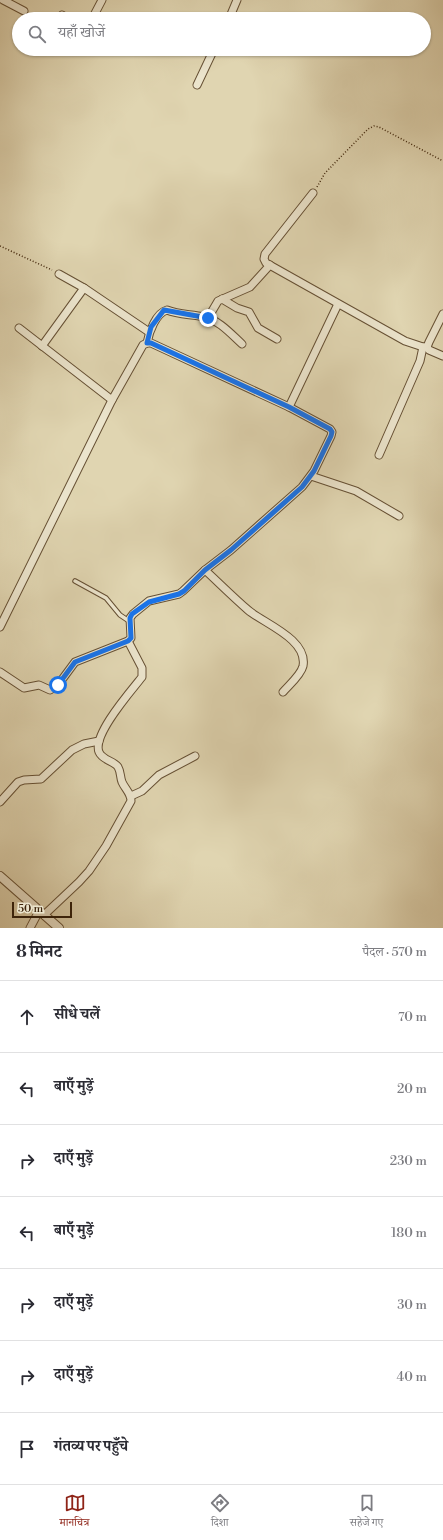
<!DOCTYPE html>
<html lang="hi">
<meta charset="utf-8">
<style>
body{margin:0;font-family:"Libre Bodoni","Noto Serif Devanagari",serif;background:#f2f2f3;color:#2b2b33}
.scale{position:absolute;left:12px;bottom:10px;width:60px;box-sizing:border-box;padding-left:4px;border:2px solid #3e240a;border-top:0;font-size:11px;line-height:14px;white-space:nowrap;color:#3e240a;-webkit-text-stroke:3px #ebe4cc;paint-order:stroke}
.stop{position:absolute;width:12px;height:12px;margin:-9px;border:3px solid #1a73e8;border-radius:50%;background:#fff}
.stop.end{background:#1a73e8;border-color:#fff;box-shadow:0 1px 4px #0008}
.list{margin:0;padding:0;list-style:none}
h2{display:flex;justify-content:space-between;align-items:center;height:52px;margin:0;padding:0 16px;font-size:17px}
h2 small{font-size:13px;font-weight:400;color:#7c7c81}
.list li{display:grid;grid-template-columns:26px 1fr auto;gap:12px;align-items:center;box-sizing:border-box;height:72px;padding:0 16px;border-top:1px solid #e1e1e2}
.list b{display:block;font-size:15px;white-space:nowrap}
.list em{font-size:13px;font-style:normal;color:#7c7c81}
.icon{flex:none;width:22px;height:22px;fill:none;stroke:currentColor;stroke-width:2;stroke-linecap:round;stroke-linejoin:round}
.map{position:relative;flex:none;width:443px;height:928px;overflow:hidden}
.search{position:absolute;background:#fff;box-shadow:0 1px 3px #0004;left:12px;right:12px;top:12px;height:44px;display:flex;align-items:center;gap:10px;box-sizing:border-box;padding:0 14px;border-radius:22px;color:#7c7c81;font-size:15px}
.sheet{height:556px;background:#fff}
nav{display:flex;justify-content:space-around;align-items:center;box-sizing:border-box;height:56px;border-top:1px solid #e1e1e2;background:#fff;font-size:11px;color:#7c7c81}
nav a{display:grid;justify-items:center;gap:2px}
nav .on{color:#8f2418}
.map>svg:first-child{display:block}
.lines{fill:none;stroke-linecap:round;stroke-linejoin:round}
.service-casing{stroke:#665034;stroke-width:5.5}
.minor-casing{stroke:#665034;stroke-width:9}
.tertiary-casing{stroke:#665034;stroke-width:10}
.path{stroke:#3e240a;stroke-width:1.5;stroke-dasharray:1 2;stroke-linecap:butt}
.service{stroke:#ebe4cc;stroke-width:3.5}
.minor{stroke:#ebe4cc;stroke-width:7}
.tertiary{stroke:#ebe4cc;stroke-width:8}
.route{stroke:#1a73e8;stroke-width:5}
</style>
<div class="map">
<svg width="443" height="928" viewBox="0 0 443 928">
<rect width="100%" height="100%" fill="#e0d5b1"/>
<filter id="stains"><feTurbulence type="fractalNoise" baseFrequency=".005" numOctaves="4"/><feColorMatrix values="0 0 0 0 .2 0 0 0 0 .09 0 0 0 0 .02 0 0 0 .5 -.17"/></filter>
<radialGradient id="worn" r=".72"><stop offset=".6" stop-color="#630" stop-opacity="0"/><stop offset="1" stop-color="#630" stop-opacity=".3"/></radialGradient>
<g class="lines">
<!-- service casing -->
<g class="service-casing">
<polyline id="service" points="75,581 106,598 120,615 129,621"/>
</g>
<!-- minor casing -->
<g class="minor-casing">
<g id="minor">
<polyline points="3,0 24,11"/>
<polyline points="62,15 68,19"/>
<polyline points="92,19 102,0"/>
<polyline points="229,19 237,0"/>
<polyline points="197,85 214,49"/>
<polyline points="313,193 265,254 264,259 266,263 405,341 423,347 427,347"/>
<polyline points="59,274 84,288 149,332"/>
<polyline points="222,299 237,308 249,312 258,328 277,339"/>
<polyline points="443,314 429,342 427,347 429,350 443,356"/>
<polyline points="208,318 218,301 250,287 270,265"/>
<polyline points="19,328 112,400"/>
<path d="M147,343C149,332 156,313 167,310C179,315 192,314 204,317C219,320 231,334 242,344"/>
<polyline points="42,346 84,288"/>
<polyline points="289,407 338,304"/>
<polyline points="379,455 420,361 423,347"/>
<polyline points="311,476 356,491 399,516"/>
<path d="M205,570C219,583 233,597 248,610C263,623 308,639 303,666C301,675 289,685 283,692"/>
<polyline points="0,627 112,400 143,345 147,343 151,343 289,407 330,429 332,432 331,436 314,471 302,487 231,550 205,570 183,591 179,594 149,601 133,614 130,618 131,638 128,641 75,662 58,685 50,690 39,685 24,688 0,672"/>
<polyline points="131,796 142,791 159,775 195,756"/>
<polyline points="0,802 18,782 24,780 41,779 72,750 84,744 99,741"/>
<path d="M44,915L79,882L89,871L106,846L131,801C131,793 125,789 122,782C120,777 121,772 118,767C114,761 102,760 99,752C92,735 131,691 142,677V668L128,641"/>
<polyline points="30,928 39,911"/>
</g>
</g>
<!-- tertiary casing -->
<g class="tertiary-casing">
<polyline id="tertiary" points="0,876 59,928"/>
</g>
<!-- path -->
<g class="path">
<polyline points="317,187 325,173 368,129 374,126 379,127 443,161"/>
<polyline points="0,246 52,270"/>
</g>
<!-- service -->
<use href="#service" class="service"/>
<!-- minor -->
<use href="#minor" class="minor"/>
<!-- tertiary -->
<use href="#tertiary" class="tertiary"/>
</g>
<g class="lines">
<!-- route -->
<polyline class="route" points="58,685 75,662 128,641 131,638 130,618 132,614 149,602 179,594 184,591 205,570 231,550 302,487 314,471 331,436 332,432 330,429 289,407 151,343 147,343 151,327 164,310 208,318"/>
</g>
<rect width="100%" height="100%" filter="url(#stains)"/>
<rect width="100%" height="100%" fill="url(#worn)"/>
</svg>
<div class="scale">50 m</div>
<div class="stop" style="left:58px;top:685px"></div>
<div class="stop end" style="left:208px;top:318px"></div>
<div class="search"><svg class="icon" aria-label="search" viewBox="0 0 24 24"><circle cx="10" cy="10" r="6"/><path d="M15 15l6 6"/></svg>यहाँ खोजें</div>
</div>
<section class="sheet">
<h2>8 मिनट<small>पैदल · 570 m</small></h2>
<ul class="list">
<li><svg class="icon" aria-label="ahead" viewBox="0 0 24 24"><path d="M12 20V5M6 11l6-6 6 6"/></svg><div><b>सीधे चलें</b></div><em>70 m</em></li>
<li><svg class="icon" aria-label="left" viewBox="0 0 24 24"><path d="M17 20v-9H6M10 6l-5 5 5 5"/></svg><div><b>बाएँ मुड़ें</b></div><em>20 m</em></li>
<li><svg class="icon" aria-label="right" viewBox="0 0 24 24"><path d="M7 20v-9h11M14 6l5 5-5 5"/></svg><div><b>दाएँ मुड़ें</b></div><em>230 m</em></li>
<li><svg class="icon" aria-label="left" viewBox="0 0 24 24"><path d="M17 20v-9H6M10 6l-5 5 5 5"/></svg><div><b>बाएँ मुड़ें</b></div><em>180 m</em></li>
<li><svg class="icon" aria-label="right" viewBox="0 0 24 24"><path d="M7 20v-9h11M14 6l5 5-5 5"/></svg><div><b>दाएँ मुड़ें</b></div><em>30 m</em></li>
<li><svg class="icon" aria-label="right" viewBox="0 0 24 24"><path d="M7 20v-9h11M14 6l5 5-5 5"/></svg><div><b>दाएँ मुड़ें</b></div><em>40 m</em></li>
<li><svg class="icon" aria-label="arrive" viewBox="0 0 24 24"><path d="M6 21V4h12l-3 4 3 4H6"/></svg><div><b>गंतव्य पर पहुँचे</b></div></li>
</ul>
</section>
<nav>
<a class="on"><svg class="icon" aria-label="map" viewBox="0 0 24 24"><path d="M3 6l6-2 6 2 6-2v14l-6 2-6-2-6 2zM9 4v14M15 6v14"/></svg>मानचित्र</a>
<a><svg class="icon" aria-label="directions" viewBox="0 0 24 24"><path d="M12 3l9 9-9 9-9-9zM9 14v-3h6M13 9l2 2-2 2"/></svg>दिशा</a>
<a><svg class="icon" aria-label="saved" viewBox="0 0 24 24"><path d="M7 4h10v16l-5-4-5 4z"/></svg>सहेजे गए</a>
</nav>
